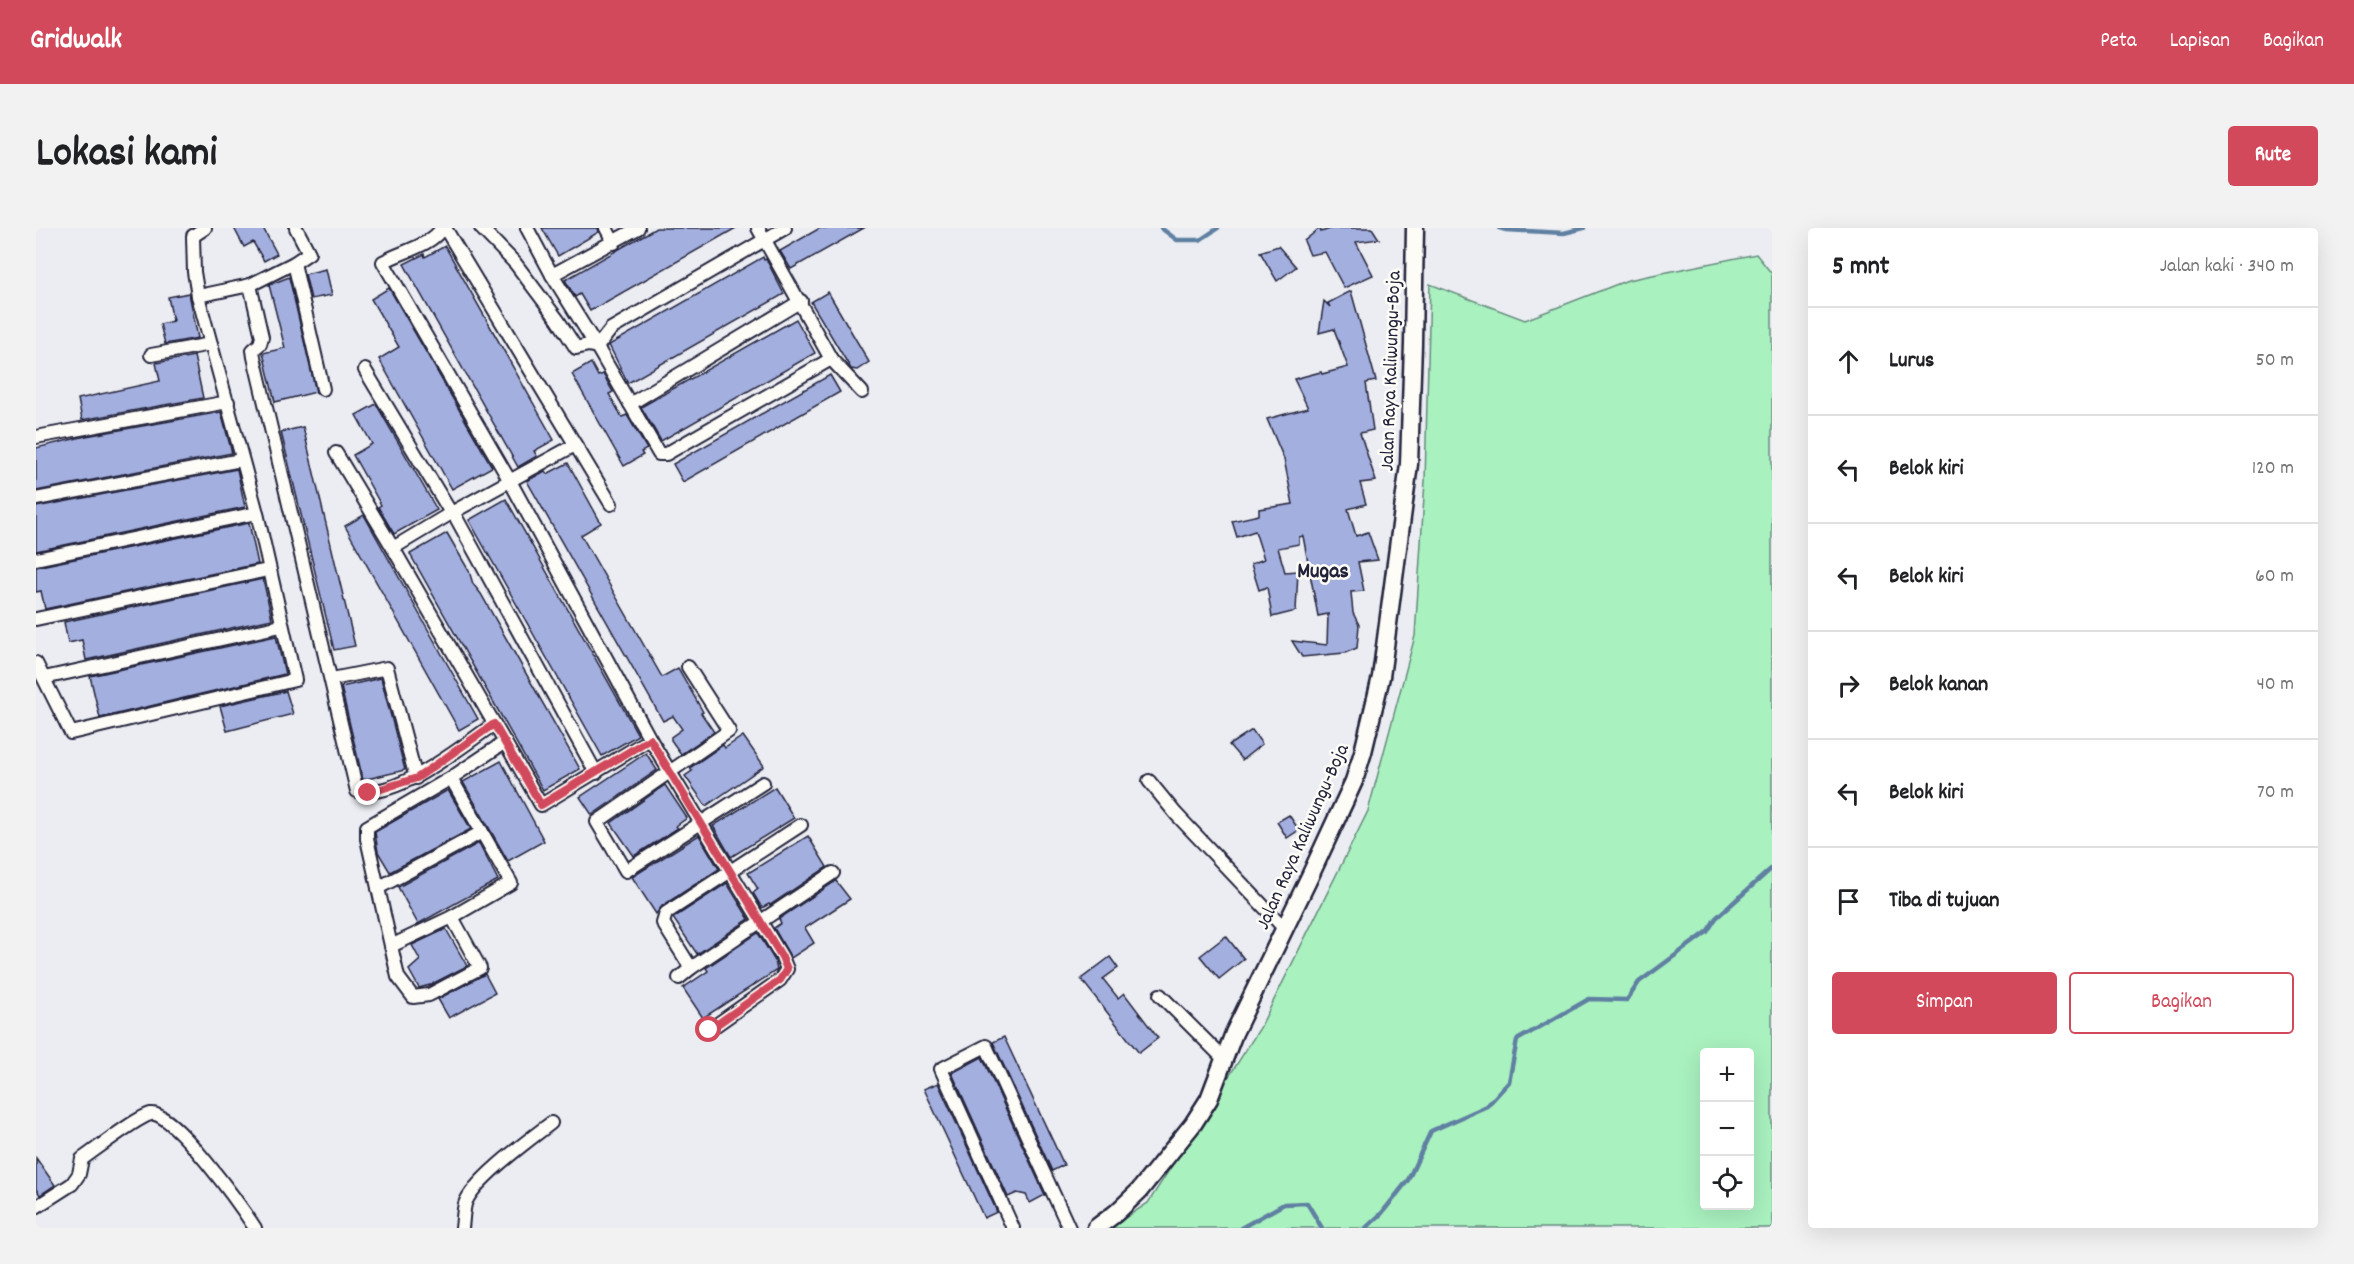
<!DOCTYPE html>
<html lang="id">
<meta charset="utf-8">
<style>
body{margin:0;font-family:Dekko,sans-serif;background:#f2f2f2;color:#202124}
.controls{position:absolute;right:18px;bottom:18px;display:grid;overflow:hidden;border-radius:6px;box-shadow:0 6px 24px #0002}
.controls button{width:54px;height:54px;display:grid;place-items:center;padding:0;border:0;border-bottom:2px solid #e0e0e0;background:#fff;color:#202124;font:30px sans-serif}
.stop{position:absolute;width:18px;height:18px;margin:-14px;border:4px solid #d1495b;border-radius:50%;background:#fff}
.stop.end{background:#d1495b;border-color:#fff;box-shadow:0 2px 6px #0008}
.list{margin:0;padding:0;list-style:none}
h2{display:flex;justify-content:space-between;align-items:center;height:78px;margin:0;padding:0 24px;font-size:26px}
h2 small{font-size:20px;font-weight:400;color:#757577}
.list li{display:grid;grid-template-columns:39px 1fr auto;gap:18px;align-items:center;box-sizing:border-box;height:108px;padding:0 24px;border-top:2px solid #e0e0e0}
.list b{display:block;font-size:22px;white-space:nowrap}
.list em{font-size:20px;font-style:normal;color:#757577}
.actions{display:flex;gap:12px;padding:18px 24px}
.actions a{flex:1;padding:14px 0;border:2px solid #d1495b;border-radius:6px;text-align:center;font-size:21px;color:#d1495b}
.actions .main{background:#d1495b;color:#fff}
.icon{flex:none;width:33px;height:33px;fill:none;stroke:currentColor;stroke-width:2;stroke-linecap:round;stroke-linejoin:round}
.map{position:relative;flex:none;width:1736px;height:1000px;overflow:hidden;border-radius:6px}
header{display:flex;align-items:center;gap:36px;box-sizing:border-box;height:84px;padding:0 30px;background:#d1495b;color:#fff}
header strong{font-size:28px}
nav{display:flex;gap:33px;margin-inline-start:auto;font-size:21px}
.intro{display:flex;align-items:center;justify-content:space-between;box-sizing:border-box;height:144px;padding:0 36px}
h1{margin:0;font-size:42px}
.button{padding:15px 27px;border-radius:6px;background:#d1495b;color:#fff;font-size:21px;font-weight:700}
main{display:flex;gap:36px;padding:0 36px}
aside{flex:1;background:#fff;border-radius:6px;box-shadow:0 6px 24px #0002}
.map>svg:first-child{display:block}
.green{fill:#a9f1bf;stroke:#668a7d;stroke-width:1.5;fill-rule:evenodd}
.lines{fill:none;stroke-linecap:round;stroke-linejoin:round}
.stream{stroke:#6080a2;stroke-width:4.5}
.building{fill:#a3afdf;stroke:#22223b;stroke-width:1.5}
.minor-casing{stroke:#22223b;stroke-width:16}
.secondary-casing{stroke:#22223b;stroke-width:21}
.minor{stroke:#fdfcf7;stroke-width:12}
.secondary{stroke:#fdfcf7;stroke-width:16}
.route{stroke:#d1495b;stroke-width:8}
.labels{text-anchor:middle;stroke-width:5;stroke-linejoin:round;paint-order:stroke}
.street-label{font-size:20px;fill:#22223b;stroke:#fdfcf7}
.quarter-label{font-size:22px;font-weight:bold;fill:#22223b;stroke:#fdfcf7}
</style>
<header>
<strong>Gridwalk</strong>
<nav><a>Peta</a><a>Lapisan</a><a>Bagikan</a></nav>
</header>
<div class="intro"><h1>Lokasi kami</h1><a class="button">Rute</a></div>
<main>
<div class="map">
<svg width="1736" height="1000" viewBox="0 0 1736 1000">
<rect width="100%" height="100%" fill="#ebedf2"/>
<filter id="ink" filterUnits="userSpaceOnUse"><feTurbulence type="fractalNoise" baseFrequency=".0167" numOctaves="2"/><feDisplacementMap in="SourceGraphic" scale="12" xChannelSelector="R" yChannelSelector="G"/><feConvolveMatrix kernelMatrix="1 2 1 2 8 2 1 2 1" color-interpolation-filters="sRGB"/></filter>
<g filter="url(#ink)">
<!-- green -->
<path class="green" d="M1720,26L1736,46V1000H1074L1112,975L1224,800L1332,583L1379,408L1389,253L1394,56L1489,92L1592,52ZM1668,824H1714V978H1668Z"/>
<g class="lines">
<!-- stream -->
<g class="stream">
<polyline points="1125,0 1141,12 1164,12 1182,0"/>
<polyline points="1463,0 1470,2 1528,5 1548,0"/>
<polyline points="1205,1000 1248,976 1271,975 1286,1000"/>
<polyline points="1330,1000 1346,985 1372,952 1395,903 1451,878 1473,854 1481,812 1553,771 1591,772 1603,754 1671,704 1680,690 1736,640"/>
</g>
</g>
<!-- building -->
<g class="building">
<polygon points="198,0 227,0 241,26 228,33 217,14 208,19"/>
<polygon points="506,0 562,0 563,4 522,28"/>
<polygon points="620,0 700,0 554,83 544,66 539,69 529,52"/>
<polygon points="784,0 828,0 755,41 744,23"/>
<polygon points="1284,0 1285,4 1297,0 1336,0 1343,11 1320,14 1337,47 1308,60 1289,24 1274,27 1268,13"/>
<polygon points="409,18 518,212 498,223 501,228 482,239 368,36 388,26 389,29"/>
<polygon points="1242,18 1260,39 1241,53 1224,24"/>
<polygon points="727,29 728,32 730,31 748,66 592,155 573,117"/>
<polygon points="290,41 296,67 275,71 269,46"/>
<polygon points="253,49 280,164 239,174 227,125 249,120 233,57"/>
<polygon points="353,60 456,239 416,261 343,131 363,119 335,71"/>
<polygon points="1315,63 1340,153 1330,155 1337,202 1324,205 1340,253 1324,255 1330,276 1312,281 1320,308 1332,304 1342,332 1322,334 1328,363 1315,364 1317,385 1323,397 1321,420 1309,425 1266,429 1256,413 1291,417 1292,386 1282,388 1267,308 1263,309 1263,316 1242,320 1249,344 1262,343 1260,383 1236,389 1231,359 1223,362 1215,336 1228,331 1219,303 1201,309 1196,293 1223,287 1223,281 1257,276 1248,231 1231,191 1272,180 1258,151 1285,144 1286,146 1312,139 1298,101 1283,105 1288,73 1294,79 1292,75"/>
<polygon points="792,64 833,134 821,142 815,141 775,74"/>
<polygon points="153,65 162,110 129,116 124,96 137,93 132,69"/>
<polygon points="760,91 779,125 625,213 605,179"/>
<polygon points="158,128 167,170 46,192 42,171 124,153 120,135"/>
<polygon points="555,135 562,148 567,146 577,164 573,166 586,189 591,187 611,221 605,224 607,227 588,238 536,146"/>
<polygon points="794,147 804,164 647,254 637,236"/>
<polygon points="340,176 401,282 358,306 342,279 345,277 317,227 336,216 320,187"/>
<polygon points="185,184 196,225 0,263 0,220 50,208"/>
<polygon points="267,199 319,418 298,422 245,204"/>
<polygon points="532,235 565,295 545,307 626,449 642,440 667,484 665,485 678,504 645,526 635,512 635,509 646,501 637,488 627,493 491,253 509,243 511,246"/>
<polygon points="201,241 209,279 0,323 0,279"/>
<polygon points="470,271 602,507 566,528 433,292"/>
<polygon points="328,287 442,491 423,502 309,298"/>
<polygon points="213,295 222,336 9,381 5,363 0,364 0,339"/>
<polygon points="411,305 433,343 437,356 445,366 544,541 507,562 374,326"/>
<polygon points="227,351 236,391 50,432 46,412 32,415 28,394"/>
<polygon points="240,408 249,446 64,490 54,448"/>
<polygon points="345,450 369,542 327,552 305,459"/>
<polygon points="250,463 257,486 191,503 184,478"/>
<polygon points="1216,502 1226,516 1206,532 1193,517"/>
<polygon points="707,508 728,538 670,578 649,548 656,543 654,540 687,517 689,520"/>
<polygon points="610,525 621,542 556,587 544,569"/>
<polygon points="465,533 508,613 472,633 427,554"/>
<polygon points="629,557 651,590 640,598 642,600 598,628 575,595"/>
<polygon points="739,559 758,590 695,629 677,598"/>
<polygon points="412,562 435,601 354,644 342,624 339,604"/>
<polygon points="1253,587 1263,602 1251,610 1241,594"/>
<polygon points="663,607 683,641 626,678 620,686 596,649"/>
<polygon points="772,608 791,639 734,677 733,676 726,680 717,665 722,661 712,645"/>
<polygon points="443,615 462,652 382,696 362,659"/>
<polygon points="800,653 814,671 769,700 778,715 755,730 738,700 745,695 743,691"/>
<polygon points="691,655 713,691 661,726 637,690"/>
<polygon points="410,701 431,738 394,757 383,760 373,742 384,732 376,717"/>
<polygon points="722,705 739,733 741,742 667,790 647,760 672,743 670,740"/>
<polygon points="1190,708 1208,731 1183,751 1164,728"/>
<polygon points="1074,729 1082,740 1067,751 1082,770 1088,765 1122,810 1103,825 1045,751"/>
<polygon points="449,746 459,765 413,790 402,771"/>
<polygon points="968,809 1028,937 1016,943 957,814"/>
<polygon points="946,829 1009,967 994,975 990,967 981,965 972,969 916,845"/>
<polygon points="902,855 961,984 948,990 888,861"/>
<polygon points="0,930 19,957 4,967 0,961"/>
</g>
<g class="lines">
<!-- minor casing -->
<g class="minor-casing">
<g id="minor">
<path d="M406,0C395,18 364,24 347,34L474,253L614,511L746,729L751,741L744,752L673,802"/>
<polyline points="409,0 575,276"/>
<polyline points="445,0 479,35 522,92 540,120 552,117 561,119 623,226 630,226 795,131"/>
<polyline points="491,0 516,47 561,119 575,101 749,0"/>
<polyline points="570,0 578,15"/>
<polyline points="722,0 795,131 826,164"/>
<polyline points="258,35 287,161"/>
<polyline points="516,47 602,0"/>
<path d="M214,57L226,109L224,116L217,122L218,129L321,563C362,571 425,519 458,496"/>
<polyline points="162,68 214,57 258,35 273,25 260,0"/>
<polyline points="115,127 175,116"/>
<polyline points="329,142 415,285"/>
<polyline points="594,176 765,73"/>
<polyline points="0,209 192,174"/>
<polyline points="539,217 417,284 357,320 505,577 614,511"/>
<polyline points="300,225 357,320"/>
<polyline points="0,271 205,232"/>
<polyline points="417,284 560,545"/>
<polyline points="0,331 221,285"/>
<polyline points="0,391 232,342"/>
<polyline points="0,435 35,505 259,452 221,285 162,68 158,44 157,8 169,0"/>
<polyline points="652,439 693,503 561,594 590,643 727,555"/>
<polyline points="8,450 245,398"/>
<polyline points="296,451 351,440 380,550"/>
<polyline points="415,550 475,655 416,689 444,740 393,767 377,769 362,749 331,611 331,599 415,550 469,514"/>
<polyline points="1113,553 1140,586 1248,700"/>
<polyline points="342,660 446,604"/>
<polyline points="355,718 416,689"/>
<polyline points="655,740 797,645"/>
<polyline points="643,750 655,740 627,695 630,685 765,597"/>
<polyline points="1124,767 1189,832"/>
<path d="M0,979L36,956L43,946L46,931C59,922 103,888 115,886C137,882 206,980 219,1000"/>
<path d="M426,1000C427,993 427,984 429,976C436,953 494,911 515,895"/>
<polyline points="977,1000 905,841 950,818 1033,1000"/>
</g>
</g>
<!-- secondary casing -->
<g class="secondary-casing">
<polyline id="secondary" points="1060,1000 1080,985 1103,963 1157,896 1173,871 1198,805 1274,648 1318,553 1327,524 1345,449 1373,236 1377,116 1379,0"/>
</g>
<!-- minor -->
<use href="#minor" class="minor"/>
<!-- secondary -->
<use href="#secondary" class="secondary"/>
</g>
</g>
<g class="lines" filter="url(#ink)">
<!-- route -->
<polyline class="route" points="332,565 381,550 458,496 505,577 614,511 746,729 751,741 744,752 673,802"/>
</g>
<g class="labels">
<!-- street labels -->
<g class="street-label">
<text transform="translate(1353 143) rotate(-88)" y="7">Jalan Raya Kaliwungu-Boja</text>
<text transform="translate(1265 608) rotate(-66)" y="7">Jalan Raya Kaliwungu-Boja</text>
</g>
<!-- quarter labels -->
<g class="quarter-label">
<text x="1287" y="349">Mugas</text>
</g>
</g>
</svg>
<div class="controls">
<button>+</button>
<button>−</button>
<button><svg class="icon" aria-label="locate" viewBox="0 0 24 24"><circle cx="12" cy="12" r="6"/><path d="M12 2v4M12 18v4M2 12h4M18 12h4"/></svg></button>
</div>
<div class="stop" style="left:673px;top:802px"></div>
<div class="stop end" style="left:332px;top:565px"></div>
</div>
<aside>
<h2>5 mnt<small>Jalan kaki · 340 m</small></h2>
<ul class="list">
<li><svg class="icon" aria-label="ahead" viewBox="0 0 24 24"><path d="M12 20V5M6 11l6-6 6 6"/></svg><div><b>Lurus</b></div><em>50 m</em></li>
<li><svg class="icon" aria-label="left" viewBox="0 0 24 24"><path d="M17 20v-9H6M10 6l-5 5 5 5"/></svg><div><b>Belok kiri</b></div><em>120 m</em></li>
<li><svg class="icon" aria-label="left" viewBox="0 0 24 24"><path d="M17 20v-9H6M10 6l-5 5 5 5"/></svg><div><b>Belok kiri</b></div><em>60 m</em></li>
<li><svg class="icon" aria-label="right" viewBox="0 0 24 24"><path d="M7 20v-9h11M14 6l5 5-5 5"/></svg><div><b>Belok kanan</b></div><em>40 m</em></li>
<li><svg class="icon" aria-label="left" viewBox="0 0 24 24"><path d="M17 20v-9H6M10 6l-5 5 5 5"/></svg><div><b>Belok kiri</b></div><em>70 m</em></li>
<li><svg class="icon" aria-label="arrive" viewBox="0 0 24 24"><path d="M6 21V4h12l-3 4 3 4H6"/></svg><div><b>Tiba di tujuan</b></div></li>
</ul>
<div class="actions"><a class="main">Simpan</a><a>Bagikan</a></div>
</aside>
</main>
